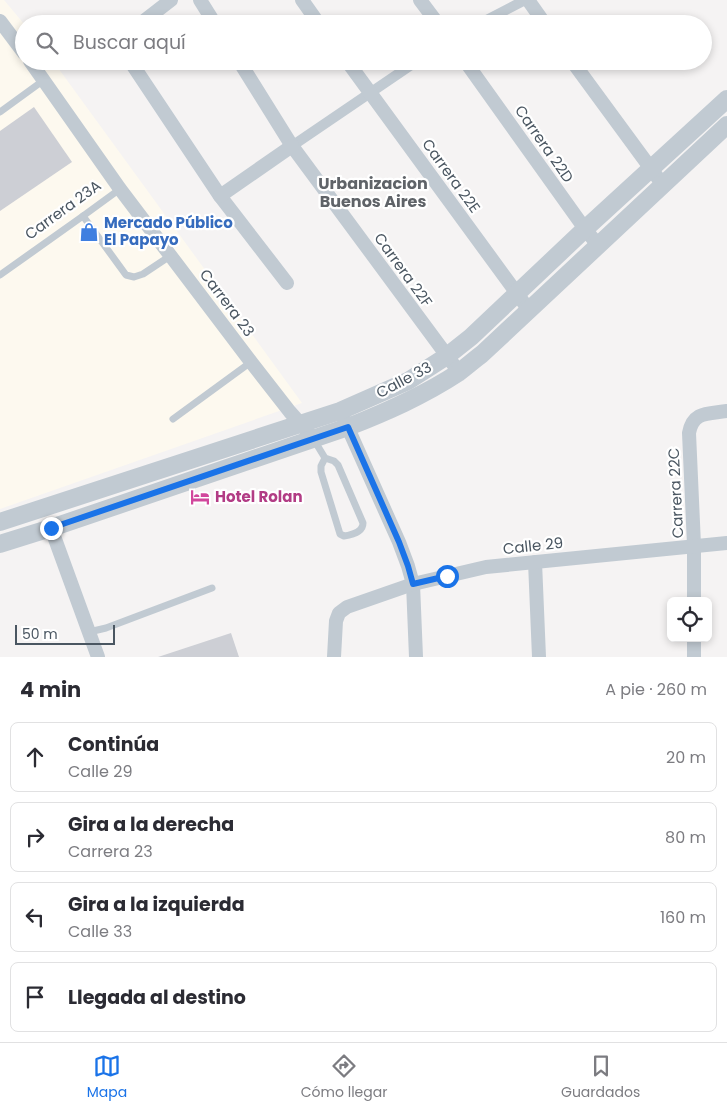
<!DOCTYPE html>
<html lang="es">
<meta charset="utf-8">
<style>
body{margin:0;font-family:Poppins,sans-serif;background:#f7f7f7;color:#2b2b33}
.controls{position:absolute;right:15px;bottom:15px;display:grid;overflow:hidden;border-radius:8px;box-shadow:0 2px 8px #0003}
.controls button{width:45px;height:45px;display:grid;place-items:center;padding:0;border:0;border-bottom:1px solid #e1e1e2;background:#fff;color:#2b2b33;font:25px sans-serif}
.scale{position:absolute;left:15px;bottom:12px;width:100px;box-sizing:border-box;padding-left:5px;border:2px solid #4a5661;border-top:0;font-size:14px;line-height:18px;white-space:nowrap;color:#4a5661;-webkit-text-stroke:4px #fff;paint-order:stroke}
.stop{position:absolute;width:15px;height:15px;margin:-11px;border:4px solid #1a73e8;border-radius:50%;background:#fff}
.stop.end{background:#1a73e8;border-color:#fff;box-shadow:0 1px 5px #0008}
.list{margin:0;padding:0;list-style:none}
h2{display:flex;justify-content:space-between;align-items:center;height:65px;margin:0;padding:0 20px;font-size:21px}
h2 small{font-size:16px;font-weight:400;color:#7c7c81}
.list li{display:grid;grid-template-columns:32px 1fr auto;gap:15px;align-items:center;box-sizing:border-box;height:70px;margin:0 10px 10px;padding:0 10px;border:1px solid #e1e1e2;border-radius:8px}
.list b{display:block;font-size:19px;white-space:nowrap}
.list p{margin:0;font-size:16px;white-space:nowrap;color:#7c7c81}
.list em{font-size:16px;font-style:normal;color:#7c7c81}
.icon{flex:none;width:28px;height:28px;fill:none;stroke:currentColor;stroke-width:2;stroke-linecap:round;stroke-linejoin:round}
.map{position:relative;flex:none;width:727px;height:657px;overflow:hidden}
.search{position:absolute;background:#fff;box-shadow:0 2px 8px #0003;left:15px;right:15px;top:15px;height:55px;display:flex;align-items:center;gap:12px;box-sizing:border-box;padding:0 18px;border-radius:28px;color:#7c7c81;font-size:19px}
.sheet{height:385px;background:#fff}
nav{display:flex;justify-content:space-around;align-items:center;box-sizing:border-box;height:70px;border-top:1px solid #e1e1e2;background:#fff;font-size:14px;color:#7c7c81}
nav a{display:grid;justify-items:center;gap:2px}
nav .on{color:#1a73e8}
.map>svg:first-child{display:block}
.commercial{fill:#fdf9ef}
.building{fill:#cdcfd5}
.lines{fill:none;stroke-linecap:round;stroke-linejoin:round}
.service{stroke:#c1cad2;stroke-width:7}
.pedestrian{stroke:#c1cad2;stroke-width:10}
.minor{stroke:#c1cad2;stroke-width:14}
.tertiary{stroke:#c1cad2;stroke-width:18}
.route{stroke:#1a73e8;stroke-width:6}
.labels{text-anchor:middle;stroke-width:4.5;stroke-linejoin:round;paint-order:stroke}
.street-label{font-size:15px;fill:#4a5661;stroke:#fff}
.shop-label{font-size:15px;font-weight:bold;fill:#366cbe;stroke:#fff;text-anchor:start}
.hotel-label{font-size:15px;font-weight:bold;fill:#b23c85;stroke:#fff;text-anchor:start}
.neighbourhood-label{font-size:16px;font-weight:bold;fill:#5f6368;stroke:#fff}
</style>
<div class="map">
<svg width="727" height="657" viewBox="0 0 727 657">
<rect width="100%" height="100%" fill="#f5f3f3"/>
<!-- commercial -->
<polygon class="commercial" points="0,0 4,0 24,24 24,61 53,61 302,403 0,509"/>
<!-- building -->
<g class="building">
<polygon points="34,107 72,162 0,211 0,131"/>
<polygon points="231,633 239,657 158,657"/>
</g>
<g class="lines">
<!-- service -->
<g class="service">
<polyline points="0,112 44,80"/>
<polyline points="83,216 126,275 134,277 143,274 170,256"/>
<polyline points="0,275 83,216 120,189"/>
<polyline points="173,419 251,362"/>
<path d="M314,440L325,458L334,461L338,465L363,523C363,532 351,535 344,536L340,534L321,472V466L325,458"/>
<polyline points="89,632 106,628 212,588"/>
</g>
<!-- pedestrian -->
<g class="pedestrian">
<polyline points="479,24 525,0"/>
<polyline points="292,146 417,61"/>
</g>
<!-- minor -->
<g class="minor">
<polyline points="200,0 215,24"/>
<polyline points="302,0 319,24"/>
<polyline points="420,0 438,24"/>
<polyline points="528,0 545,24"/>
<polyline points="0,21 24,53"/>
<polyline points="140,24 171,0"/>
<polyline points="30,61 120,189 251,362 290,412 314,439"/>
<polyline points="130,61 220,196 287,283"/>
<polyline points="239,61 292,146 459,372"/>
<polyline points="347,61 529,310"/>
<polyline points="465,61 585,229 598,245"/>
<polyline points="572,61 663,185"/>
<polyline points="220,196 292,146"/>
<polyline points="344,419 399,542 408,566 413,584 416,657"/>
<polyline points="51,528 98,657"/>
<polyline points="535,562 539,657"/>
<path d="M694,601V545L689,433C693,411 708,414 727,411"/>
<polyline points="334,657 336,621 339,613 347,607 413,584 486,567 727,543"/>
<polyline points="694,657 694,638"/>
</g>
<!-- tertiary -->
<g class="tertiary">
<polyline points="0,522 340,411 408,381 447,356 471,337 585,229 727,99"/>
<path d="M0,544L51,528L348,427C386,412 423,396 458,373C466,367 474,360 482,354L727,125"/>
</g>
</g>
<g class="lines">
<!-- route -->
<polyline class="route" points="51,528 348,427 399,542 408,566 413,584 447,576"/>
</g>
<!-- icons -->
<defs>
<g id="shop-bare" transform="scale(1.5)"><path d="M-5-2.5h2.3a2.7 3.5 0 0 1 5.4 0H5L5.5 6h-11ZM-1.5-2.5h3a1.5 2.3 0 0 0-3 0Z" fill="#3f7fe0" stroke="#fff" stroke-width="2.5" paint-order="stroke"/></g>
<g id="hotel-bare" transform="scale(1.5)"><path d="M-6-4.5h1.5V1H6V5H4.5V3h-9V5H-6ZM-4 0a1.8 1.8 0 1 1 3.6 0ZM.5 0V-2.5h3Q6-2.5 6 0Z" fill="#d1479c" stroke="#fff" stroke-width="2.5" paint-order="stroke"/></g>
</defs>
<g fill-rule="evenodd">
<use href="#shop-bare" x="89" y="232"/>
<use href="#hotel-bare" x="200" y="497"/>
</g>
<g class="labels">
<!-- street labels -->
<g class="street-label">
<text transform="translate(544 144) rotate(55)" y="5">Carrera 22D</text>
<text transform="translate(451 176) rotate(54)" y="5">Carrera 22E</text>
<text transform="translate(63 210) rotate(-36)" y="5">Carrera 23A</text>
<text transform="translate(403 270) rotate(54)" y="5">Carrera 22F</text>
<text transform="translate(227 303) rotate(53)" y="5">Carrera 23</text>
<text transform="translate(404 380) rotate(-28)" y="5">Calle 33</text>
<text transform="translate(676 493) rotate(-93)" y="5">Carrera 22C</text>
<text transform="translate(533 546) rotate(-6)" y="5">Calle 29</text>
</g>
<!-- shop labels -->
<g class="shop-label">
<text x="104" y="228">Mercado Público<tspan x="104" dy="17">El Papayo</tspan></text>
</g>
<!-- hotel labels -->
<g class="hotel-label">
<text x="215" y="502">Hotel Rolan</text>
</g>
<!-- neighbourhood labels -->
<g class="neighbourhood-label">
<text x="373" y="189">Urbanizacion<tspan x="373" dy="18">Buenos Aires</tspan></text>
</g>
</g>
</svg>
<div class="controls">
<button><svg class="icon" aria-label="locate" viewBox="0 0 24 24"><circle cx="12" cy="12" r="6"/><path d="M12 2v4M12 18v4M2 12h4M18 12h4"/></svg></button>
</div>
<div class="scale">50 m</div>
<div class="stop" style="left:447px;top:576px"></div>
<div class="stop end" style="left:51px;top:528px"></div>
<div class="search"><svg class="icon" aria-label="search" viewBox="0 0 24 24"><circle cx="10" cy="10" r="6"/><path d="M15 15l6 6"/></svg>Buscar aquí</div>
</div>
<section class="sheet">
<h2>4 min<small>A pie · 260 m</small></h2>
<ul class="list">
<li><svg class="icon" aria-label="ahead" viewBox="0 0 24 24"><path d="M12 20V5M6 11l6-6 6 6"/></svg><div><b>Continúa</b><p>Calle 29</p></div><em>20 m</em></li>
<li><svg class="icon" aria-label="right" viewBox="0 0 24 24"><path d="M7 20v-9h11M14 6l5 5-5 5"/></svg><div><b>Gira a la derecha</b><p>Carrera 23</p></div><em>80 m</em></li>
<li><svg class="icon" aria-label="left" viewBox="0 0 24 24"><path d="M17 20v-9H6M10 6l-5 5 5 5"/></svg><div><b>Gira a la izquierda</b><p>Calle 33</p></div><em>160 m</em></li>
<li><svg class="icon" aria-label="arrive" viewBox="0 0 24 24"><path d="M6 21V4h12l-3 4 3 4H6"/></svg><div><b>Llegada al destino</b></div></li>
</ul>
</section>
<nav>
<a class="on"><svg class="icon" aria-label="map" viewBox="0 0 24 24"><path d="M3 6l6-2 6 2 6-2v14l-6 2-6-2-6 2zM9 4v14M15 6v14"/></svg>Mapa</a>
<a><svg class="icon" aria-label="directions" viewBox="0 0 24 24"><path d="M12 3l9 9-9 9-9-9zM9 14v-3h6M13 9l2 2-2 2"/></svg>Cómo llegar</a>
<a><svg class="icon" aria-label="saved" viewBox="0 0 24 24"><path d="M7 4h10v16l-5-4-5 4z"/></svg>Guardados</a>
</nav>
